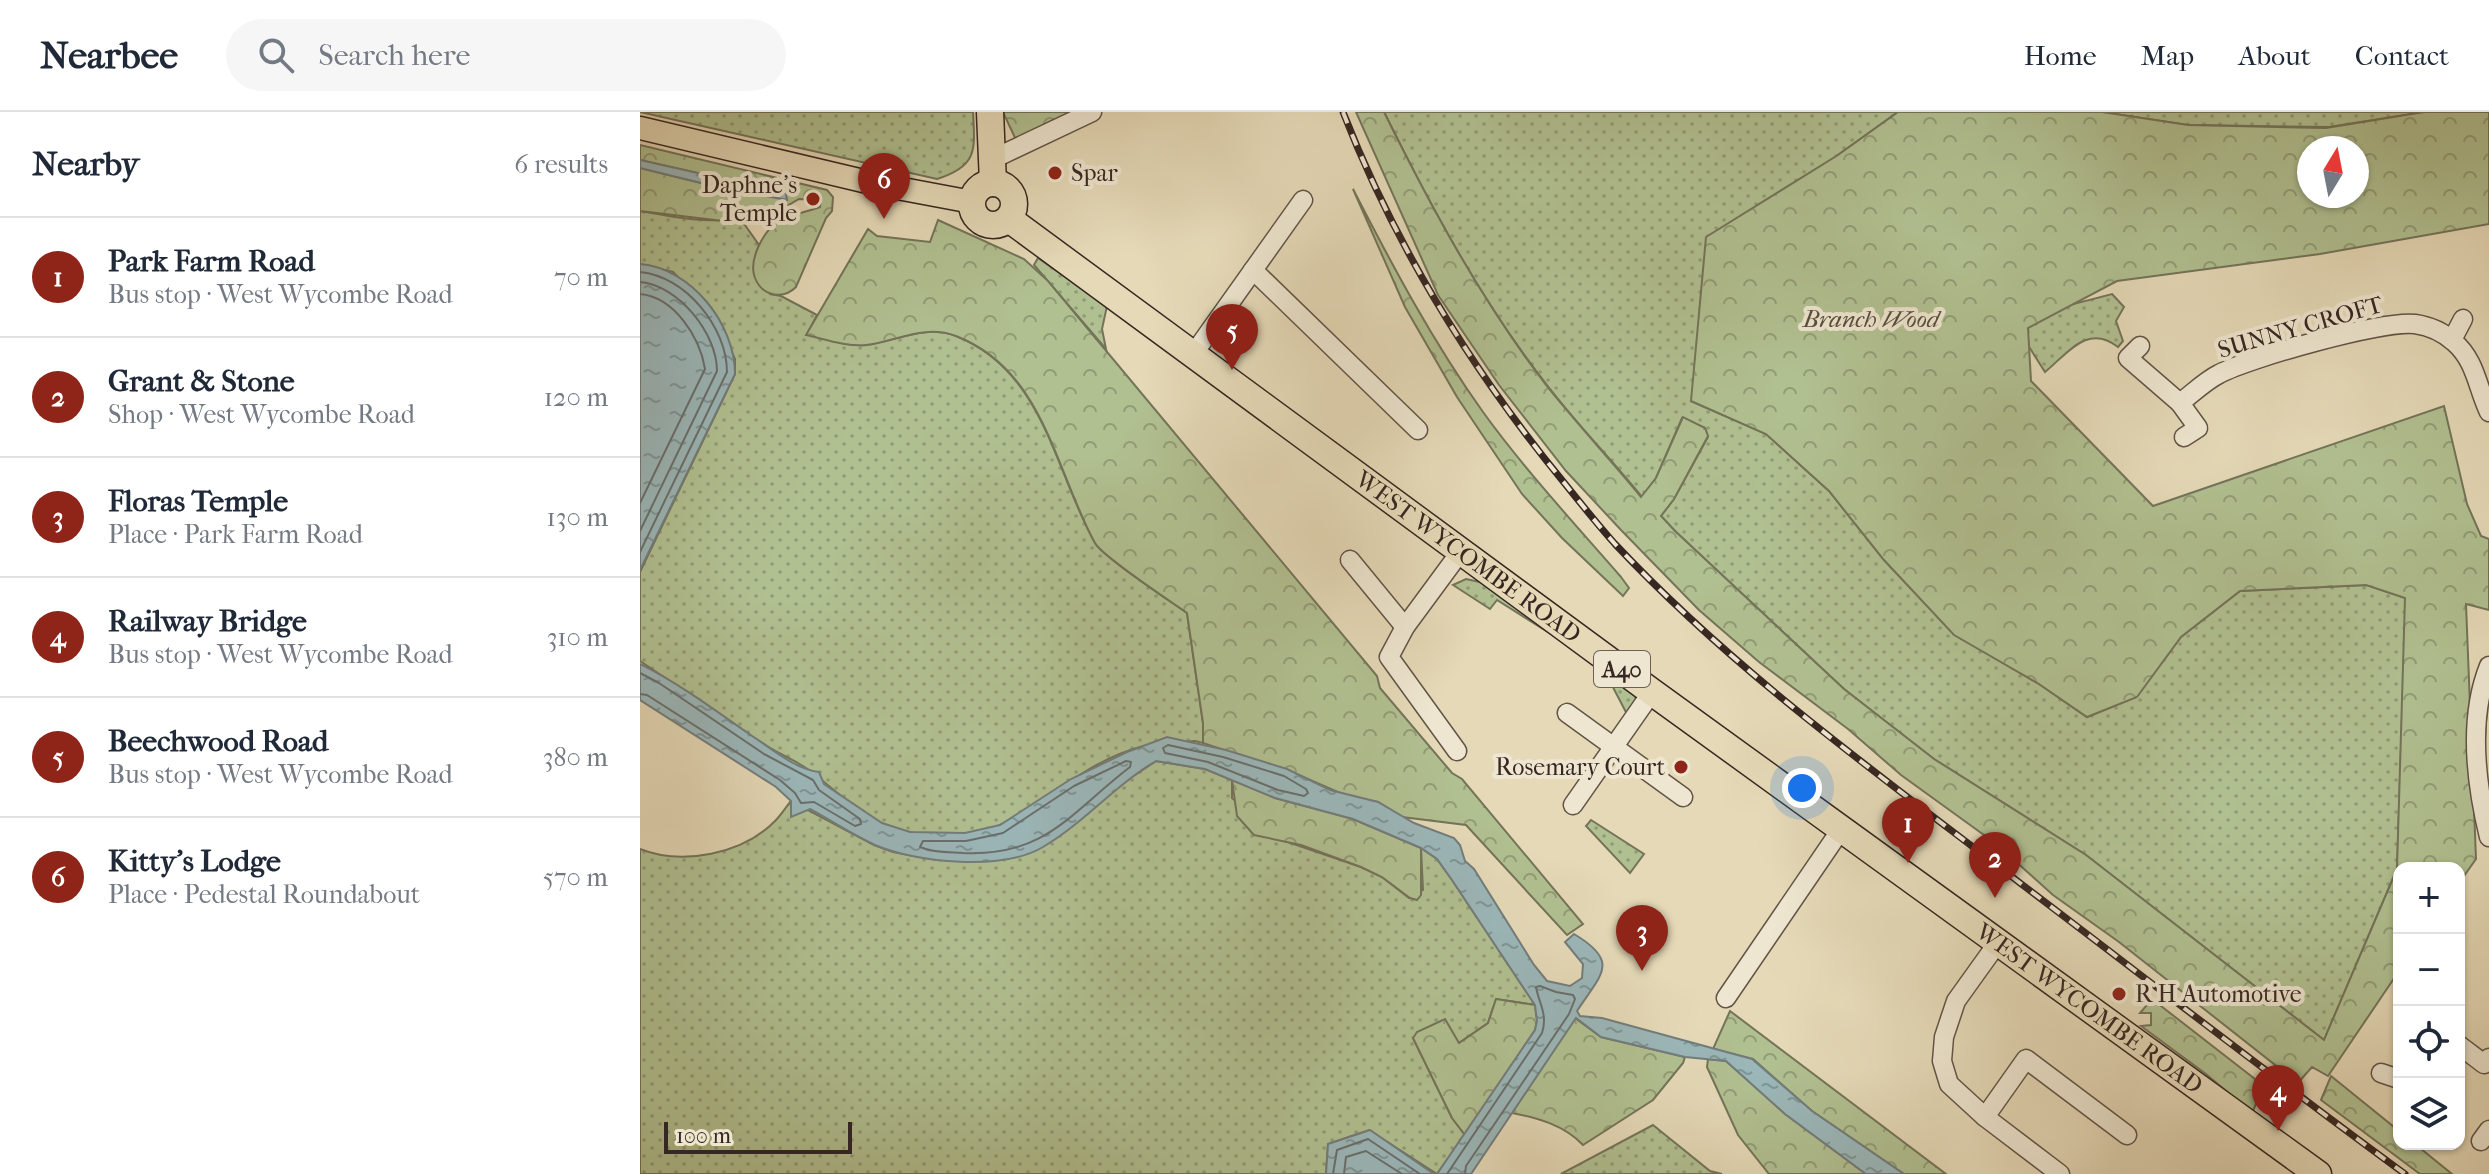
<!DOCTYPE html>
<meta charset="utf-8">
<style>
body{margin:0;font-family:"IM FELL French Canon",serif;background:#f6f6f7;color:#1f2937}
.controls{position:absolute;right:24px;bottom:24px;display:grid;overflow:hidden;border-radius:16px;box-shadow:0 2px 6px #0004}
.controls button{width:72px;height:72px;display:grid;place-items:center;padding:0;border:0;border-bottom:2px solid #e0e1e3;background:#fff;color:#1f2937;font:40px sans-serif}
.compass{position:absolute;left:1657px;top:24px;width:72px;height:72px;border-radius:50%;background:#fff;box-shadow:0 2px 6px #0004;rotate:10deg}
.scale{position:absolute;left:24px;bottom:20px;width:188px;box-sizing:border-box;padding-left:8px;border:4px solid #372722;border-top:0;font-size:22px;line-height:28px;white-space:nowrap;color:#372722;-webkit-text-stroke:6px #eee6d0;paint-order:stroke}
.you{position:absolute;left:1162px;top:676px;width:28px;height:28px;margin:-20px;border:6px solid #fff;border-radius:50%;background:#1a73e8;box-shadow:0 0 0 12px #1a73e833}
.badge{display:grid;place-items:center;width:52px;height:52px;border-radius:50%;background:#8f2418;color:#fff;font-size:26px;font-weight:700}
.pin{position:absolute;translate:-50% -66px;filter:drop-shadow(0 2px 4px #0008)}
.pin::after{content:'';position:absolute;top:42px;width:28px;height:24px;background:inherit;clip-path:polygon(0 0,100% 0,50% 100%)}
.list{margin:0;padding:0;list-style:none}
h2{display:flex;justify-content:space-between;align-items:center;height:104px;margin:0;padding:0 32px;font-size:34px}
h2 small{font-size:26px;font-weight:400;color:#747a83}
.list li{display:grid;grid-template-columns:52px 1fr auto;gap:24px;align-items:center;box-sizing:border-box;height:120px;padding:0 32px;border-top:2px solid #e0e1e3}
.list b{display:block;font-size:30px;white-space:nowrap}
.list p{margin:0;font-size:26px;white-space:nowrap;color:#747a83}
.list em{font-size:26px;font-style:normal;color:#747a83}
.icon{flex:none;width:44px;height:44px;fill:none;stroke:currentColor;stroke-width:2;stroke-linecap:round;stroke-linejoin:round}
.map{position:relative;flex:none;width:1849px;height:1062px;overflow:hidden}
header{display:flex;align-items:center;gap:48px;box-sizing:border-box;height:112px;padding:0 40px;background:#fff;border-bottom:2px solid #e0e1e3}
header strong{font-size:38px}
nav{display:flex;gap:44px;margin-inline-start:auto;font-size:28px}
.search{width:560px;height:72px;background:#f6f6f7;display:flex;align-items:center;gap:20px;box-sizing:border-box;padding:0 28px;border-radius:44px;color:#747a83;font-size:30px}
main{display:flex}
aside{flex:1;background:#fff}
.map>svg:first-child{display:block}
.green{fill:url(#green-dots);stroke:#74745a;stroke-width:2}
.forest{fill:url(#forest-crowns);stroke:#74745a;stroke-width:2;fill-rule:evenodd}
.water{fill:url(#water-ripples);stroke:#737d7d;stroke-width:2}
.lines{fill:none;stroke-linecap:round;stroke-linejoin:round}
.shore{stroke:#696f6e;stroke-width:2}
.minor-casing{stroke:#625447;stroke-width:21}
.major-casing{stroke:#372722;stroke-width:25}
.highway-casing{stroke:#372722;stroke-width:29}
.minor{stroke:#eee6d0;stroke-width:18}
.major{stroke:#e5d9b7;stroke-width:22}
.highway{stroke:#e5d9b7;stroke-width:26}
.rail-casing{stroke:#372722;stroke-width:7}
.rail{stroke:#eee6d0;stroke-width:4;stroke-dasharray:12;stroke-linecap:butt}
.poi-dot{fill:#8f2418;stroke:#eee6d0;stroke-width:3}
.labels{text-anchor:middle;stroke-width:8;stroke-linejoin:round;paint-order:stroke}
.shield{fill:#eee6d0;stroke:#6e6056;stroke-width:2}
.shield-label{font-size:22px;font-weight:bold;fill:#372722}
.poi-label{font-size:24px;fill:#372722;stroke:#eee6d0;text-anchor:start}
.park-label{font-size:24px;font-style:italic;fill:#564d3e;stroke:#eee6d0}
.street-label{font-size:24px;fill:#372722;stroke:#eee6d0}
</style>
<header>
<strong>Nearbee</strong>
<div class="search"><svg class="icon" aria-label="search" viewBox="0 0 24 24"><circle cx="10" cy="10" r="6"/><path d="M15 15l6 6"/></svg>Search here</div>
<nav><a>Home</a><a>Map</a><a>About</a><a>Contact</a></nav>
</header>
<main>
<aside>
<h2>Nearby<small>6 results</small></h2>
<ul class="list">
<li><span class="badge">1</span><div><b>Park Farm Road</b><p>Bus stop · West Wycombe Road</p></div><em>70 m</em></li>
<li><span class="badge">2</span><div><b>Grant &amp; Stone</b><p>Shop · West Wycombe Road</p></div><em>120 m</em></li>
<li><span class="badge">3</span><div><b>Floras Temple</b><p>Place · Park Farm Road</p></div><em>130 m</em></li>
<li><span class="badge">4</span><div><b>Railway Bridge</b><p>Bus stop · West Wycombe Road</p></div><em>310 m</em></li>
<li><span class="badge">5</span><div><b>Beechwood Road</b><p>Bus stop · West Wycombe Road</p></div><em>380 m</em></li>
<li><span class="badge">6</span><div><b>Kitty's Lodge</b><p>Place · Pedestal Roundabout</p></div><em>570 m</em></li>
</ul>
</aside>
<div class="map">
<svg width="1849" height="1062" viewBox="0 0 1849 1062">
<defs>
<pattern id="green-dots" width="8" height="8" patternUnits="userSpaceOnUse" patternTransform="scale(2)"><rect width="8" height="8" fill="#b1c091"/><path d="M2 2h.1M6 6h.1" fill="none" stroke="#919c76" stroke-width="1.8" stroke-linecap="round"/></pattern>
<pattern id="forest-crowns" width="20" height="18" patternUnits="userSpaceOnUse" patternTransform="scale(2)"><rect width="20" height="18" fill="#b1c091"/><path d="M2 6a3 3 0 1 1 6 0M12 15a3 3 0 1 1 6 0" fill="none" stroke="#919c76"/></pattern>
<pattern id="water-ripples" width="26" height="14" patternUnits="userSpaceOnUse" patternTransform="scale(2)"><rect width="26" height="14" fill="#9bb7b9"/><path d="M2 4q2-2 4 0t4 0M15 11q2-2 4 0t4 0" fill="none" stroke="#7f9596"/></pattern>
</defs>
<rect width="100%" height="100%" fill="#e5d9b7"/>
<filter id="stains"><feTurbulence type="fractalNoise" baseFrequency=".0025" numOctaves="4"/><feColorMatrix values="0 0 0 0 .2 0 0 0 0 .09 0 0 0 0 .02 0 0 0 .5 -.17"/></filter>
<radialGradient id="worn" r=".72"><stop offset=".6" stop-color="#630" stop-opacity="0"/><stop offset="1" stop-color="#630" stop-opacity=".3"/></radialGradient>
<!-- green -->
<g class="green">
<path d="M0,0H333C335,38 338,54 297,67Z"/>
<path d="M744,0H1258L1198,43L1051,289L1126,322L1189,379L1244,448L1314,522L1399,572L1447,605L1496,585L1541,525L1600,479L1727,473L1766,486L1757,757L1684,928L1446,743L1294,647L1204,577L1035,419L1021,404L1034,387L1068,325L1065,316L1042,306L1016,366L1002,385C971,347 937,312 907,273C841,189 791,95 744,0Z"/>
<polygon points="1462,0 1784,0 1689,15 1548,13"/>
<path d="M0,99C33,105 67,112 100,106L119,133L115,146L130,182L141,184L177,203L167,222C185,226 208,235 227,233C257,229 285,212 316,224C404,259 414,358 455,431C462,444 530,489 547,501L563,611V631L555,629C537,631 517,631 500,635C448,649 409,688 362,712C329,729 276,726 243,712C215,699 193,676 169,658C156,649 140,642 127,634C84,606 42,577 0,549V460L95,262V247L75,204L33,160L0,152Z"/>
<polygon points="398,146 467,194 462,217 466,237 394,153"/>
<path d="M1472,182L1484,195L1476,209L1483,229L1478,235C1448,211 1428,241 1405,260L1372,208Z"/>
<polygon points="826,467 844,471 986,569 996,580 995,597 988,604 965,560 952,552 954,549 857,488 850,497 813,473"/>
<path d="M516,649L565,657L592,668V686L642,728L721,755L742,765L769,786L783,778L781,736L797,747L812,768L895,893L856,887L848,911L819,931L773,926L812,1006L825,1023L797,1062L729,1018L688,1032L686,1062H0V737C42,754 103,742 135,709C141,703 146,695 151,689L234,733L253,740L297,748L335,749L416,726L483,671Z"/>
<polygon points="951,708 1004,742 990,761 946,714"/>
<polygon points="1013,1013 1070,1059 1082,1062 921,1062"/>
</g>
<!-- forest -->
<g class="forest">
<polygon points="363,0 440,0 376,28"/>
<path d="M716,0H744C791,95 841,188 906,273C936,311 970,347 1001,385L1016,366L1043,305L1065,316L1068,324L1034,387L1021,404L1035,419L1204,577L1294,647L1446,743L1684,928L1757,757L1765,486L1726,473L1600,479L1541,525L1497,585L1447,605L1399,572L1314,523L1244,448L1189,379L1126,322L1051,289L1066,125L1198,43L1258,0H1462L1548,13L1686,16L1784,0H1849V112L1680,142L1477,169L1388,216L1391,269L1513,394L1804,294L1827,392L1841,424L1849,427V498L1826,492L1836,747L1819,771V756H1759V859L1688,964L1672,955L1658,971L1479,830L1413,783L1355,731L1261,663L1208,617L1119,550L1059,498L981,418L926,359L859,273L798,183ZM1669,36H1717V84H1669Z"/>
<path d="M0,33L187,78L193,85L192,99L186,106L156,175C143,188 122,184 115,166C108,149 123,119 138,110C150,103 166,100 180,95L181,88L159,87L140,98L83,109L0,99V56L94,79L146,81L0,48Z"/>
<path d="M713,77C752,153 793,230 843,300C885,358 934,411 981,465L989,476L983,484L922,426L882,382L817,285L765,195Z"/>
<path d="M298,108L384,147L408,169L737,564L740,576L812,661L822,667L943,812L927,823L826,713L762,705L738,690L707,684L661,664L563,631V611L547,501C529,488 463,445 455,431C415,358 404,258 316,224C285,212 257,229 226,233C208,235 184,227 166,223L228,117L237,124L290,130Z"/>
<polygon points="592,668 635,686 713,707 781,736 781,783 777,788 770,786 742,765 721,755 661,733 614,723 597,704"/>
<polygon points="856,887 895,893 897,909 895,918 825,1023 812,1006 773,926 777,920 805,907 819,931 848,911"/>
<polygon points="1512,887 1624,974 1612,1001 1566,962 1501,914 1511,913 1511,901 1500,901"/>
<polygon points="1090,899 1306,1062 1264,1062 1172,999 1113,947 1073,937"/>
<path d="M935,906L961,925L1045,945L1043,951L1013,988L943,1033C924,1013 898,1006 872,1001Z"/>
<polygon points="1068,947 1086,949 1145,1002 1226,1062 1129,1062 1098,1023 1067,955"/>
<polygon points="1691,964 1759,1019 1759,1032 1775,1032 1812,1062 1780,1062 1681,988"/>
</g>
<!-- water -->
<g class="water">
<polygon points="0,48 146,81 147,88 65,72 0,56"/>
<path d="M0,152C51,156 95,212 95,262L0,458Z"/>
<path d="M0,552C40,572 76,599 112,624C132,637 155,657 179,660L184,672L242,711L270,720L325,721L360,713L431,667L487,640L527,625L586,638L647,657L690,678L738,690L774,711L814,726L820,733L825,749L834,757L894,853L907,869L930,874L942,866L943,852L925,830L934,822C981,850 961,862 937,899L940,904L962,906L1112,947L1172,999L1264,1062H1226L1145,1002L1086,949L1045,945L961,925L936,906L831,1062H797L895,918L897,909L895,893L812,768L797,747L781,736L713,707L635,686L565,657L516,649C475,673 444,711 403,735C363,759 277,751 235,733C213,723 192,709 170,697L151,705V689L136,675L0,588Z"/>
<polygon points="730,1018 794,1062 686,1062 688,1032"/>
</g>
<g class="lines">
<!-- shore -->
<g class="shore">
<path d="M0,160C45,164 87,215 87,260L0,440"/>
<path d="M0,170C38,173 77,221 77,259L0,419"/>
<path d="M0,182C34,185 60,225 65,257L0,391"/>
<polyline points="0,561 19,571 124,642 173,668 179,678 220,707 221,712 215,714 174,690 161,691 155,681 140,668 7,583 0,582"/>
<polygon points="528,633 583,645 644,664 666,677 668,681 664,684 638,678 568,650 525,641 523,636"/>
<path d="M486,649L491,650L490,655C431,700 406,745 323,741C309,740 293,741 280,735L283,729H326L363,721L434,674Z"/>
<polyline points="693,1062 697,1038 728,1027 780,1062"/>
<polyline points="704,1062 706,1045 726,1039 762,1062"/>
<path d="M807,1062L902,921C908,902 899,892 896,875L900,874L916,880L933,883L935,887L929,902L826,1054L825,1062"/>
</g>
<!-- minor casing -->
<g class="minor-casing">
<g id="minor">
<polyline points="353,47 452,0"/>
<polyline points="613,158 778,318"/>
<polyline points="1812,228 1823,207"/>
<path d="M1500,234L1488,246L1540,291C1553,281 1565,269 1579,262C1609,246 1743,208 1775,212C1789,214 1803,220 1814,230C1836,249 1837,275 1849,300"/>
<polyline points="552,244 663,88"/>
<polyline points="1540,291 1558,316 1544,325"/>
<polyline points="710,448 765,515"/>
<path d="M1849,554C1828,606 1836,672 1849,725"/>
<polyline points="927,601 1043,685"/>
<polyline points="817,639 749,545 765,515 821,439"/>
<polyline points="933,693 1012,580"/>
<polyline points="1359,829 1316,889 1304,925 1302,949 1309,972 1345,1005 1420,1062"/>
<polyline points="1086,886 1202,716"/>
<polyline points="1819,933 1844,952 1849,946"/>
<polyline points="1741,961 1759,967"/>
<polyline points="1345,1005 1386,947 1487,1023"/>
<polyline points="1841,1029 1849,1018"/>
</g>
</g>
<!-- major casing -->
<g class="major-casing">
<polyline id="major" points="0,16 236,72 332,90"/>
</g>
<!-- highway casing -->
<g class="highway-casing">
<g id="highway">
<polyline points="350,0 353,71"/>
<circle cx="353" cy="92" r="21"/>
<path id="s1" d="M369,107L1012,580L1678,1062"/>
</g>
</g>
<!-- minor -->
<use href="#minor" class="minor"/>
<!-- major -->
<use href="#major" class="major"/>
<!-- highway -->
<use href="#highway" class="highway"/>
<!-- rail casing -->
<g class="rail-casing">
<path id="rail" d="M703,0C756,136 833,260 926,373C942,393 958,413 975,432C1095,560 1241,664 1380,771C1508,868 1635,967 1765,1062"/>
</g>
<!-- rail -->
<use href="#rail" class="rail"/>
</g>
<!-- markers -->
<g class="poi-dot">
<circle cx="415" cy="61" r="8"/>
<circle cx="173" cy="87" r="8"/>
<circle cx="1041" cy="655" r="8"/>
<circle cx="1479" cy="882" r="8"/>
</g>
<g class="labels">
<!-- shield labels -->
<rect class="shield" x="954" y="539" width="56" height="36" rx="6"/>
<g class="shield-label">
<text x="982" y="565">A40</text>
</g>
<!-- poi labels -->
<g class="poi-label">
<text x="431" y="69">Spar</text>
<text x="157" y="81" text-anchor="end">Daphne's<tspan x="157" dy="28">Temple</tspan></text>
<text x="1025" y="663" text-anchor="end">Rosemary Court</text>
<text x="1495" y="890">R H Automotive</text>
</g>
<!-- park labels -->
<g class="park-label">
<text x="1231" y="215">Branch Wood</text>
</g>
<!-- street labels -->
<g class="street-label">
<text transform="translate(1660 215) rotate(-16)" y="8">SUNNY CROFT</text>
<text dy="8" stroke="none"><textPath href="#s1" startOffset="570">WEST WYCOMBE ROAD</textPath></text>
<text dy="8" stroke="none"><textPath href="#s1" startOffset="1338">WEST WYCOMBE ROAD</textPath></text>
</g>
</g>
<rect width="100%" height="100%" filter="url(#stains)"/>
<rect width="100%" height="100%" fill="url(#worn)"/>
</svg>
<div class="controls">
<button>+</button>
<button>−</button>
<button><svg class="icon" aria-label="locate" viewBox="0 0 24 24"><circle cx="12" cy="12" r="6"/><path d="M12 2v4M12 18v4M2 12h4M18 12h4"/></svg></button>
<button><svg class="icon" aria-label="layers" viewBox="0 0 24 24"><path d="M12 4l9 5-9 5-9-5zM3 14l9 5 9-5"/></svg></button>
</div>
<svg class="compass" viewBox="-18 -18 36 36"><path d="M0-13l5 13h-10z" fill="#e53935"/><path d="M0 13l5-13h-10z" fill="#747a83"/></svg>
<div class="scale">100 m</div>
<div class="you"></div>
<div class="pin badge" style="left:1268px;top:751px">1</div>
<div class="pin badge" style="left:1355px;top:786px">2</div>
<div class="pin badge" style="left:1002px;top:859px">3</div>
<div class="pin badge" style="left:1638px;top:1019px">4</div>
<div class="pin badge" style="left:592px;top:258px">5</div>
<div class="pin badge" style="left:244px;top:107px">6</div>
</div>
</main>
